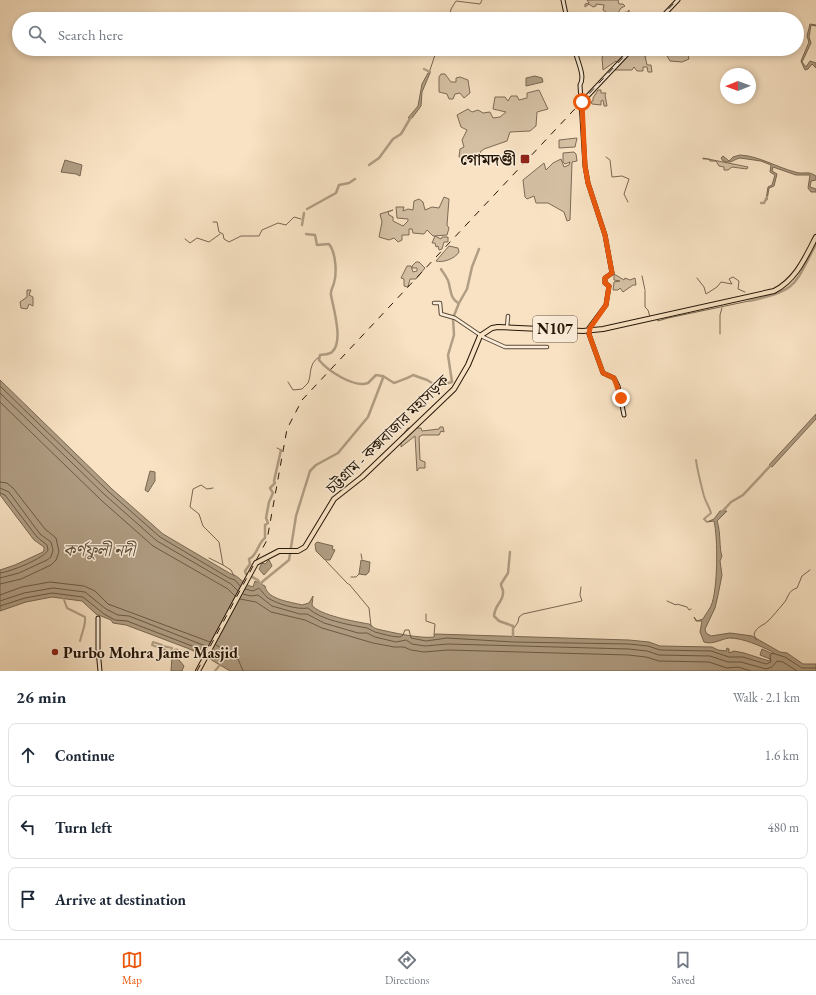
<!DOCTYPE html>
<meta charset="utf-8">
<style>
body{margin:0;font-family:"EB Garamond","Noto Serif Bengali",serif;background:#f2f2f3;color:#1f2937}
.compass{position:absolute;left:720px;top:68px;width:36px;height:36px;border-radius:50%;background:#fff;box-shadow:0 2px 6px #0003;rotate:269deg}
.stop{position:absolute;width:12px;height:12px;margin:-9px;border:3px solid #ea580c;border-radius:50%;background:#fff}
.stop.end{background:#ea580c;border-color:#fff;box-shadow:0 1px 4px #0008}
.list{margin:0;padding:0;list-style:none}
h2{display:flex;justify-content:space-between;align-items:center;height:52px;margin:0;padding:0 16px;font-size:17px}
h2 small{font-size:13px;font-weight:400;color:#747a83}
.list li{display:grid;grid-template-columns:26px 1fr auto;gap:12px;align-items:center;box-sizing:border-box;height:64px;margin:0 8px 8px;padding:0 8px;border:1px solid #e0e1e3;border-radius:8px}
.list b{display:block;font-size:15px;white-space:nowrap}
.list em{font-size:13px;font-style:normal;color:#747a83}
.icon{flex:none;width:22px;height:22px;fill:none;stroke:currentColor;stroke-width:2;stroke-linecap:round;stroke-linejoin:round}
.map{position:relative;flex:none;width:816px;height:671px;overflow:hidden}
.search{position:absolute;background:#fff;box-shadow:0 2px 6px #0003;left:12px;right:12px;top:12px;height:44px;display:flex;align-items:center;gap:10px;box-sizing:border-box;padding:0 14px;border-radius:22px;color:#747a83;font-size:15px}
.sheet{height:268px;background:#fff}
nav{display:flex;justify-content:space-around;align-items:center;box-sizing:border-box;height:56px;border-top:1px solid #e0e1e3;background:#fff;font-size:11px;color:#747a83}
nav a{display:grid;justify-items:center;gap:2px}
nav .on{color:#ea580c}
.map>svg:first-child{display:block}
.green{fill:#d4bfa3;stroke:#7c6a55}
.water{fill:#b09d83;stroke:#786751}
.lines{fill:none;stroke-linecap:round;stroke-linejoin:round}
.shore{stroke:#6a5a45;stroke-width:1}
.stream{stroke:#786751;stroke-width:1}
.canal{stroke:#b09d83;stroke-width:2}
.river{stroke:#b09d83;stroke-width:2.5}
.tertiary-casing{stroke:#5a4936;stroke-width:4.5}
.secondary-casing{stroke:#251607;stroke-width:5}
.trunk-casing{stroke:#251607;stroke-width:6}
.tertiary{stroke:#faecd8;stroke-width:2.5}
.secondary{stroke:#faecd8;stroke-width:3}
.trunk{stroke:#f8e2c3;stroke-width:4}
.rail{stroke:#251607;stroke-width:1;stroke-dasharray:7 7;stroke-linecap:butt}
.route{stroke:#ea580c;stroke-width:5}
.poi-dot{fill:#8f2418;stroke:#faecd8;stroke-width:1.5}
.labels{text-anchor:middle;stroke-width:3;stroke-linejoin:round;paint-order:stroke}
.shield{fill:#faecd8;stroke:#655646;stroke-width:1}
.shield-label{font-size:15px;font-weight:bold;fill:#251607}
.poi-label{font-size:16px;font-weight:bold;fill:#251607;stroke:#faecd8;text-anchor:end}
.street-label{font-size:16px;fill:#251607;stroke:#faecd8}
.water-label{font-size:17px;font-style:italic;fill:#5d4c39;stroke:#faecd8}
</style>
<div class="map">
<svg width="816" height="671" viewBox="0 0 816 671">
<rect width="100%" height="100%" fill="#f8e2c3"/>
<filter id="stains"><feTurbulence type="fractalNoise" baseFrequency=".005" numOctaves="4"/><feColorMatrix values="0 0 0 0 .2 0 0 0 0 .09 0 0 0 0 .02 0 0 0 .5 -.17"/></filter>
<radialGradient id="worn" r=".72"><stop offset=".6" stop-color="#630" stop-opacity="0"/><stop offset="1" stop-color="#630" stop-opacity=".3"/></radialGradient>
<!-- green -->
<g class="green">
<polygon points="587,0 618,0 619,4 623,4 625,6 621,8 618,13 628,12 629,10 629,19 625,16 623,19 606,19 610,17 610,15 603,10 604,5 596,4 596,6 593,7 589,4 585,7 585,4 589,3"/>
<polygon points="598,49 630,49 617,63 616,61 603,70 602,57 605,54 600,52"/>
<polygon points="632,49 649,49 650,55 645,56 647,65 651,65 652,72 648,72 647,67 643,67 643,71 637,71 634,67 632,70 613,70 628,55 629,56"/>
<polygon points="672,49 687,49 689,59 682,62 670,61 667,56 668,50 670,53"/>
<polygon points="441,74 445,74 451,82 456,82 456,78 460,77 468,80 470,93 464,98 460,93 455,94 453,99 449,99 447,94 439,92 439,77"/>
<polygon points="539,90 548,109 537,112 536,126 530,131 510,132 507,141 484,149 480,152 483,155 483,161 466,161 466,158 459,157 460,149 464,147 462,140 467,130 461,127 457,115 468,109 472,112 478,110 483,113 490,112 493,118 500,117 506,112 493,109 495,97 505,97 508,101 511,96 517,96 519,100 527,98 527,93"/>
<polygon points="598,90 601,90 601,93 606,93 605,95 607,106 604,106 603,100 601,101 601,105 592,104 591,102 593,101 593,98"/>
<polygon points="577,138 575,147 559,148 559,140"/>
<polygon points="574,152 576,154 577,161 572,162 570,220 567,221 564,212 548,203 536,203 534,196 527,199 525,197 523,180 544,163 546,170 553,163 561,159 564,167 569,165 570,162 565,164 563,162 563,153"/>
<polygon points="703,158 748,167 747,169 732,167 728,170 724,170 724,167 719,166 716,161 710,161 709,159 703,159"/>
<polygon points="444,197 449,199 447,225 449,228 447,235 433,236 427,230 424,234 413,233 412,229 409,229 409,235 402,235 402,240 398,242 394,238 389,240 379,237 382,222 380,214 393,210 388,212 389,215 393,217 393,221 403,226 408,221 408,219 397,218 396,207 404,207 403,211 408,209 413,210 414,201 419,199 423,202 425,210 432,207 439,208"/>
<polygon points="435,236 441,239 442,237 448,237 448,242 444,242 442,249 439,250 438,246 436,247 435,243 432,243"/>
<path d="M449,246L458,248L459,252C455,259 442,263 436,261Z"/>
<polygon points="416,262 419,262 425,268 416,279 410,279 408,287 404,286 404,279 401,278 407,266 411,266 413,272 417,271 417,268 412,268 412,266"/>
<polygon points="614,274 624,280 625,278 630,280 635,278 636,285 633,285 623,292 620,288 618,290 613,290 614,282 620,281 614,280"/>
<polygon points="27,290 31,290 29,295 33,297 33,306 29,304 27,309 21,308 20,302 27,297"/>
<polygon points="440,427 443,427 444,432 441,431 439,435 422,435 419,437 420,460 425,462 425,468 419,468 417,471 415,436 401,447 401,437 408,428 421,428 422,431 439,429"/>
</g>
<!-- water -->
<g class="water">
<polygon points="810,24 816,25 816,26 811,25 809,37 811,43 802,62 806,67 810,61 816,63 816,68 812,64 808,69 805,70 801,61 809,42 807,36"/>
<polygon points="428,73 430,73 422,92 421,106 412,118 408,118 418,106 422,84"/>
<polygon points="535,76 542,78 543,82 526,86 526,78"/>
<path d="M740,155C759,156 776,167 795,172C804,175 807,170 816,176V180L811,181L810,187L816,189V192H811L808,188L810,175H796L773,167L772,171L777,174L774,186L769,188L767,200H766L768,187L772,185L775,175L770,172L771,165L761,161L740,158C732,160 732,164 723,161L721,158L723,156L729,161L733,157Z"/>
<polygon points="65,160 82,165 80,176 76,174 61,172"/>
<path d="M0,380L112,489L163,534L231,574C240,576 242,584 253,587L255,581L265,586C267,600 292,602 302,605L309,603L313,596L312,605C318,615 357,622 369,624C372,625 373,628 377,629C390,632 420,639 434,637L435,634L629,640L649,642L660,646L712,647L718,650L726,651L727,648L729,649V653L734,651L744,653L769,661L770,659L760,655L762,649L773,654V652C760,646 744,638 729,638C721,639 713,645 704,642L700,632L702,621H696L694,617L697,621L703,619C705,615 709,610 711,606C718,590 718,537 714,521L707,522L714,519L720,511H727L717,521C721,532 719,549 722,556L720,561L722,575L718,595L715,608L705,629L706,633L711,636L730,633L752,636L780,652L787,653L803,664H816V671H230L205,656L187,648L126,625L113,623L111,620L96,614L82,601L52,597L26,602L0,611V570L15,565L43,552L44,550V547L34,540L0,495Z"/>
<polygon points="816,414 816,419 772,467 769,465"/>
<polygon points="150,471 155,472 155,481 148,492 145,490"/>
<polygon points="317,542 333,546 332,549 335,550 330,560 325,560 316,551 315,544"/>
<polygon points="269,560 272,566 264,575 259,569 262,563 265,564"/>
<polygon points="361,560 370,562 369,572 366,575 359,574"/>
<polygon points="172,657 179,660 184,666 182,671 171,671"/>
</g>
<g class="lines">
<!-- shore -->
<g class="shore">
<polyline points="0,386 109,492 160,537 229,578 235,580 240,586"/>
<polyline points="0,393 105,495 157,541 231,584 238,591"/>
<polyline points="0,402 101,500 153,546 228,589 235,596"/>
<polyline points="0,482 7,483 13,488 45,529 56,538 59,552 56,560 51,565 21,579 0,584"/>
<polyline points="0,488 9,492 40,534 51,542 53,550 51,557 47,560 19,573 0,578"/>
<path d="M0,493L5,495L37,537L47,545L48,550C45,558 10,572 0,573"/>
<path d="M245,589L253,591L259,588C262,591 264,595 268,598C277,604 298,610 308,608C320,620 350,625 367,628C370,629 372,631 375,632C383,634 392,637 400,637L403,635L405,630H409L411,638L426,641L447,638L513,642L629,644L648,646L660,650L711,651L729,657H743L766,664L771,662L770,655L772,653L785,657L802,668H816"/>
<polyline points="243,594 251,596 258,595 272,606 300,614 307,614 324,623 358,633 367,633 375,637 396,642 406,640 412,644 425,646 448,644 629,649 647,651 659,655 710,656 728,662 741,662 766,669 772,667 777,661 783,662 797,671"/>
<polyline points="0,595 22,587 50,582 84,586 95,591 108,604 210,642"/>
<polyline points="240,599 256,602 271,612 305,620 322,628 373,643 394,647 404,647 411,650 424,652 448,650 628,655 646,657 659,661 709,662 727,668 738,667 751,671"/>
<polyline points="0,601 24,593 53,588 85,592 106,609 118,615 129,616 208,647"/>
<polyline points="0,606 25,598 52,593 83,597 104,614 115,620 127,621 205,651"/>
<polyline points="216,645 238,659 243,671"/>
</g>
<!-- stream -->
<g class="stream">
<polyline points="449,19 451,9 456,1 480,4 482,0"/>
<polyline points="429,73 437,49"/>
<polyline points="606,157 610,160 612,177 622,176 629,179 624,194 628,202"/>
<polyline points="213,222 217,222 219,232 223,234 224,239 229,242 241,236 259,236 262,230 278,223 286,225 294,217 301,219"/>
<polyline points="185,239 190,243 197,238 209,242 220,234"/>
<polyline points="642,276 645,290"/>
<polyline points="697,278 704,287 706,294 717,287 721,282 732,284 729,279 733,277 739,281 738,289 745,292"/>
<polyline points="645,291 645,307 648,310 650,317 654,316"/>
<polyline points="655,318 658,321 668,318 749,301"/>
<polyline points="720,334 720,315 722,308"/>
<path d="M288,382L293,390L302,389L308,383C312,374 308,364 319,357"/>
<polyline points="277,448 281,450"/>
<polyline points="213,488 207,489 201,485 193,489 190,507 199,514 203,526 219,542 223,565 231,570 234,576"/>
<polyline points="361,554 362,559"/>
<polyline points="209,558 223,565"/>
<polyline points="326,561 348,584"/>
<polyline points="351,577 356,577 359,574"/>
<polyline points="349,584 369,608 371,626"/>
<polyline points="667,601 676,605 677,604 687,607 689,610 691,609"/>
<polyline points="426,614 426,621 435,624 434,635"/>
<polyline points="514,628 518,622 519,617 523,614 582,601 580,595 581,587"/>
<path d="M756,640L754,634C757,626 763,626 768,621C773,616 778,610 783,604C789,598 787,591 797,588L802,576L810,570"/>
</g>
<!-- canal -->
<g class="canal">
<path d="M696,460C698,474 701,484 704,496C706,503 709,506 711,513L704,519L707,522"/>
<path d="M63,597L67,608L85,617C86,625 82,632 80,641"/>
<polygon points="153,642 162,645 160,648 152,645"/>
<polygon points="163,646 172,648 171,652 163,649"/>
<circle cx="176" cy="652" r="2.5"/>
<polyline points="215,671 220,665"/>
</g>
<!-- river -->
<g class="river">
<polyline points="424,69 430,72"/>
<polyline points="369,165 379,158 393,139 401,134 411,117"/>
<polyline points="761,203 764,203 767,197"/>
<polyline points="307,209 336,193 339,185 349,183 355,179"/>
<polyline points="302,225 304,213"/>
<path d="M441,269C444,274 449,280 449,284C451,292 451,299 458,303"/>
<path d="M749,301C798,290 794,286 816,244"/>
<path d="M383,376L394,383C401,380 407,379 413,375L427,380L437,386L452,382L448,355L454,335L453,318L459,303L467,289L472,267L479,249"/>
<polyline points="721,513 731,502 743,495 772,464"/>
<path d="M510,552L508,573L501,584C501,588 504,590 503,593C503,602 495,604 494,616L499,621L513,626V638"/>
<path d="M260,584L258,580L246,574L245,571L250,564L249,559C258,555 257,544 265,538V525L268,523L266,518L269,502L273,493L270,488L275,483L274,481L281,450"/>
<path d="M259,587L262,582L289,560L296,516L310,471L316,465L338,453L368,417L383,378L382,376L376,375L368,383C354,388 328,371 319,360L320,355C324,354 329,355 332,352C344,342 333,307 331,295C330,291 333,287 334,283C337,273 336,253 329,244L317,245L315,235L306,234"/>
</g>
<!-- tertiary casing -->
<g class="tertiary-casing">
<g id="tertiary">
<polyline points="434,303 440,303 441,314 455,318 483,337 505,347 547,347"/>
<polyline points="507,327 508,316"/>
</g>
</g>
<!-- secondary casing -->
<g class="secondary-casing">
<g id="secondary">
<polyline points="563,0 567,19"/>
<polyline points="660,19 678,0"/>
<path d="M575,49C576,60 586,75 580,85L585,166L588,183L605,235L612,273L605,278V283L609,286L606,305L589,328V334L603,373L614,378L618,386L624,415"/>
<polyline points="581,103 632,49"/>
<polyline points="98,618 98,650 100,671"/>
</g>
</g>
<!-- trunk casing -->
<g class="trunk-casing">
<path id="trunk" d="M198,671L256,563L279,551H298L305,547L334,499L362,477L454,389L468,365L480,336L492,328L498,327L583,331L603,329L774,291C796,280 805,258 816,237"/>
</g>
<!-- tertiary -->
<use href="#tertiary" class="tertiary"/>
<!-- secondary -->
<use href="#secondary" class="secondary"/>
<!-- trunk -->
<use href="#trunk" class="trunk"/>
<!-- rail -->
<g class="rail">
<polyline points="659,19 677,0"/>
<polyline points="197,671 267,540 287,429 302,400 631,49"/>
</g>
</g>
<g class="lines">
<!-- route -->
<polyline class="route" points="582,102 585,166 588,183 605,235 612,273 605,278 605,283 609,286 606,305 590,328 589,334 603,373 614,378 621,398"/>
</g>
<!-- markers -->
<g class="poi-dot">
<rect x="520" y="154" width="10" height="10" rx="2"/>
<circle cx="55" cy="652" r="4"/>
</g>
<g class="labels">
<!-- shield labels -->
<rect class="shield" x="533" y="316" width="44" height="26" rx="3"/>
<g class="shield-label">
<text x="555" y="334">N107</text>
</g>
<!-- poi labels -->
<g class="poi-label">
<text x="516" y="165">গোমদণ্ডী</text>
<text x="63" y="658" text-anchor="start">Purbo Mohra Jame Masjid</text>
</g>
<!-- street labels -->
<g class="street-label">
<text transform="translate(387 434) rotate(-44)" y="6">চট্টগ্রাম - কক্সবাজার মহাসড়ক</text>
</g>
<!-- water labels -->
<g class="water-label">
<text x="99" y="556">কর্ণফুলী নদী</text>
</g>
</g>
<rect width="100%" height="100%" filter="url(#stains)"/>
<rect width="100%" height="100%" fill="url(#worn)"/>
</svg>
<svg class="compass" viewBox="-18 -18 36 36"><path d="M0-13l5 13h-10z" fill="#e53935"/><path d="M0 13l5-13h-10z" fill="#747a83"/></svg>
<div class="stop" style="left:582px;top:102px"></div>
<div class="stop end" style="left:621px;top:398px"></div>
<div class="search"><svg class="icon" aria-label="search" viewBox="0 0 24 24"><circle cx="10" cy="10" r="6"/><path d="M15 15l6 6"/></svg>Search here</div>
</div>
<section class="sheet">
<h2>26 min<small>Walk · 2.1 km</small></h2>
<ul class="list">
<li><svg class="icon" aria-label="ahead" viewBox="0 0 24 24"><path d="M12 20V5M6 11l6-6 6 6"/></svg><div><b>Continue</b></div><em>1.6 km</em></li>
<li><svg class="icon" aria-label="left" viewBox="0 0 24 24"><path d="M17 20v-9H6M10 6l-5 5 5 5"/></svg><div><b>Turn left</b></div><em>480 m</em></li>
<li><svg class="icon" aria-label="arrive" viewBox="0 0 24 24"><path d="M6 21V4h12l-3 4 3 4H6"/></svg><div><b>Arrive at destination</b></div></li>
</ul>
</section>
<nav>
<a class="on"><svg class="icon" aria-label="map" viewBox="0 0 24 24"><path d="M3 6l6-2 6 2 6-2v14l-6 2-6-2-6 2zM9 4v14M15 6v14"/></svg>Map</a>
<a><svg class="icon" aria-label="directions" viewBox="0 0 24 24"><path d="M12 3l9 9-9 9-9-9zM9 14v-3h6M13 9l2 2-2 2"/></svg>Directions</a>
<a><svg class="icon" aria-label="saved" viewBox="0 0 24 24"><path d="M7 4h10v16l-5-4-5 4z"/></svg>Saved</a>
</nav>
